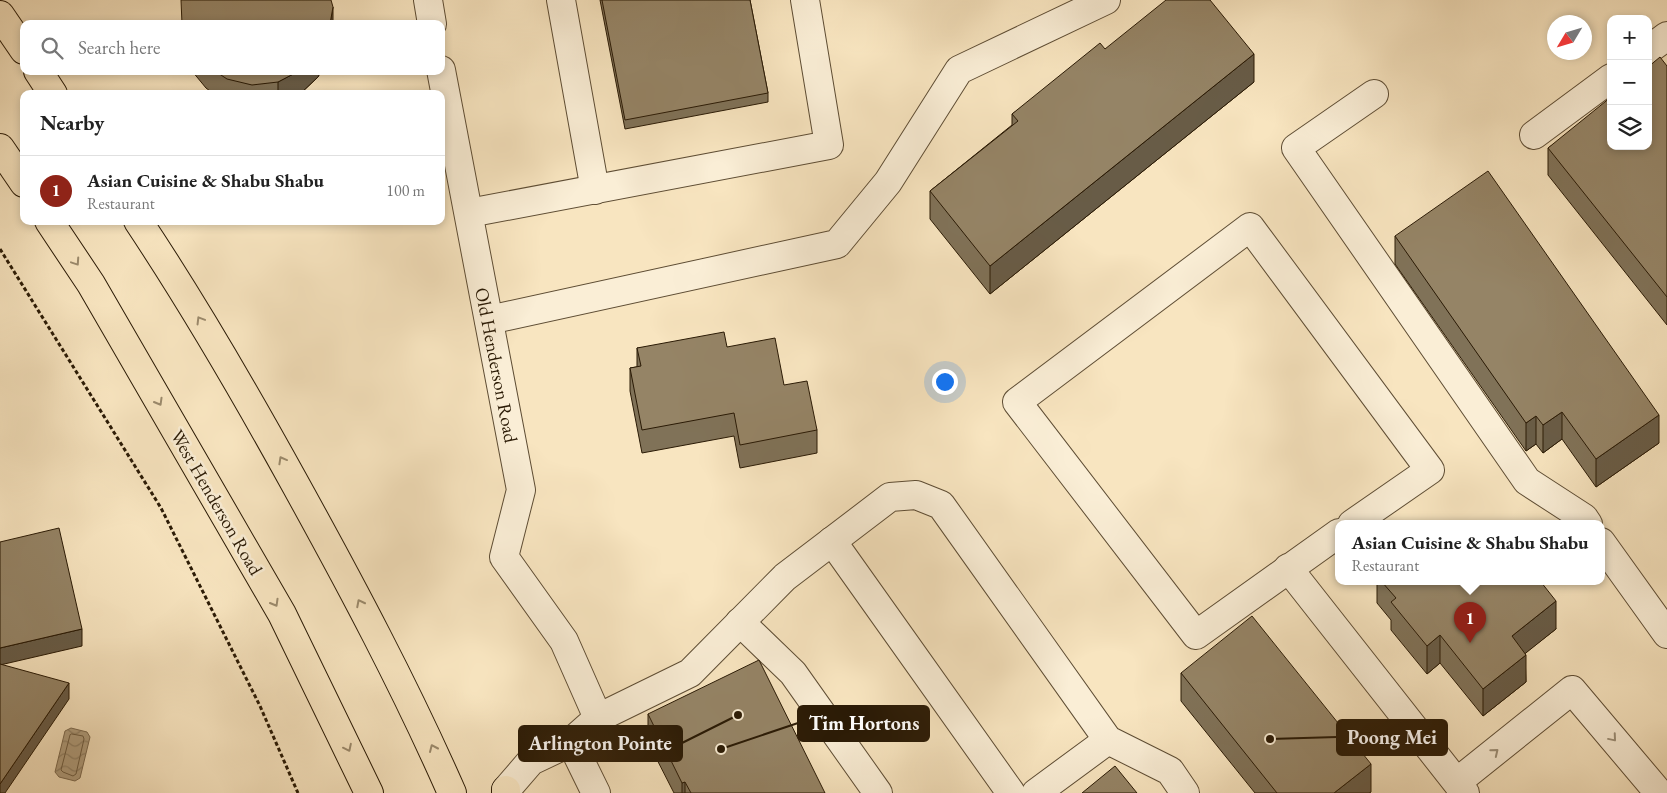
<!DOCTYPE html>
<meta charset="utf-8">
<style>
body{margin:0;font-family:"EB Garamond",serif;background:#f6f6f6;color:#222}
.controls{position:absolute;right:15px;top:15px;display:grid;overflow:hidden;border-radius:10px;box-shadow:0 2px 8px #0003}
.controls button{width:45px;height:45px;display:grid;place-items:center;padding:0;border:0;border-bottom:1px solid #e0e0e0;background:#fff;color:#222;font:25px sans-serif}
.compass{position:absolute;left:1547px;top:15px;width:45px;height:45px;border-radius:50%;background:#fff;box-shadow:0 2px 8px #0003;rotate:232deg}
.you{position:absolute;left:944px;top:381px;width:18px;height:18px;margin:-12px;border:4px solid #fff;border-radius:50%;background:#1a73e8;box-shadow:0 0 0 8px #1a73e833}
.badge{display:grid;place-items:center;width:32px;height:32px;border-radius:50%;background:#8f2418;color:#fff;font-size:16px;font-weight:700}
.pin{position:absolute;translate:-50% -41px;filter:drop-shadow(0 1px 2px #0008)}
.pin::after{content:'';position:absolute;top:26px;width:18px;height:15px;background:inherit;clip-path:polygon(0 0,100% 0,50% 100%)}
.popup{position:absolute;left:1335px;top:520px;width:270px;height:65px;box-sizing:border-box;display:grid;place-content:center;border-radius:10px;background:#fff;filter:drop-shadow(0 1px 4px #0005);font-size:16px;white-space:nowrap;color:#767676}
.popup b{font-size:19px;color:#222}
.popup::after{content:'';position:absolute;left:50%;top:100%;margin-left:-10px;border:10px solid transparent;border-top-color:#fff}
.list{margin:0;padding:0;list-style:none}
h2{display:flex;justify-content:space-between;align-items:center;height:65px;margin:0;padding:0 20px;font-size:21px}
h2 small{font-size:16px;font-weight:400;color:#767676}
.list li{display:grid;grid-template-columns:32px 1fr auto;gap:15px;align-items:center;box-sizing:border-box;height:70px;padding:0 20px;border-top:1px solid #e0e0e0}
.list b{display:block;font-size:19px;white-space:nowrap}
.list p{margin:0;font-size:16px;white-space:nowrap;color:#767676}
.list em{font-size:16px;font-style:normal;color:#767676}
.icon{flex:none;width:28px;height:28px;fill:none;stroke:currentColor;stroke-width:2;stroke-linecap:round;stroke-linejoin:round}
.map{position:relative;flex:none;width:1667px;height:793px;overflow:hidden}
.search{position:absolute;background:#fff;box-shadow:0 2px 8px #0003;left:20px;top:20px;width:425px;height:55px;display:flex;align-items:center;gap:12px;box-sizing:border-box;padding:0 18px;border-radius:10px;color:#767676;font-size:19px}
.panel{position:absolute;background:#fff;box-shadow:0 2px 8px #0003;left:20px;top:90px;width:425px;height:135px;border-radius:10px}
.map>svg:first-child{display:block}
.water{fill:url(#water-waves);stroke:#7c6a4f}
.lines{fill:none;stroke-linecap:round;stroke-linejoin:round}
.shore{stroke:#6e5d42;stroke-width:1}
.minor-casing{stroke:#5e4d34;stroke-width:30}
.major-casing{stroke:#2a1a05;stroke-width:30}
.path{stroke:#2a1a05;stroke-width:3;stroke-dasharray:4 2.5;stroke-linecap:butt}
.minor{stroke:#faeed6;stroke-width:28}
.major{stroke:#f8e5c0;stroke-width:28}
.wall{fill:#807258;stroke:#2a1a05}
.shaded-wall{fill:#685c47;stroke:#2a1a05}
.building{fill:#958466;stroke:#2a1a05}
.oneway{stroke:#9b8a6c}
.oneway2{stroke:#9c8f78}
.labels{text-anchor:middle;stroke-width:5;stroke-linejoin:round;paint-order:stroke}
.street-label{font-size:19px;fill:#2a1a05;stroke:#faeed6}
.leader{fill:none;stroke:#2a1a05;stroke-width:2}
.callout-dot{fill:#2a1a05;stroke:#faeed6;stroke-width:2}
.callout{fill:#2a1a05;stroke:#2a1a05;stroke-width:2}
.callout-label{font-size:20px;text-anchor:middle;font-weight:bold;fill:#fff}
</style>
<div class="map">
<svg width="1667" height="793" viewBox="0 0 1667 793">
<defs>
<pattern id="water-waves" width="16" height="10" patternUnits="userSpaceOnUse" patternTransform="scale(1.25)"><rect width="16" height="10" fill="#b2a080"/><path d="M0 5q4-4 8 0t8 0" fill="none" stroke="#918267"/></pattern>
</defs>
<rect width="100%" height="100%" fill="#f8e5c0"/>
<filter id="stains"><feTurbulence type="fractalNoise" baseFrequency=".004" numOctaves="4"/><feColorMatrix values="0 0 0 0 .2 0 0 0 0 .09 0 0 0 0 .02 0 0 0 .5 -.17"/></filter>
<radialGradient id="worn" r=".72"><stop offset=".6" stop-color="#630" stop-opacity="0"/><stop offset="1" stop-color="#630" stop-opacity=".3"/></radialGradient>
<!-- water -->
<polygon class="water" points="71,728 87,732 90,737 80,778 75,781 59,777 55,772 65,731"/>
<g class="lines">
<!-- shore -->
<polygon class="shore" points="72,734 83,736 84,739 76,774 73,776 63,772 61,770 70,735"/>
<!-- minor casing -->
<g class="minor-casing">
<g id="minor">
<polyline points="428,0 432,24"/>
<polyline points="561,0 595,190"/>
<polyline points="1648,50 1667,36"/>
<polyline points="441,70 521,490 504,557 564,641 598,718 571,742 596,793"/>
<polyline points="1374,94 1296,148 1527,481 1584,518 1588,524"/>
<polyline points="1534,135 1611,78"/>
<polyline points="469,213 829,145 805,0"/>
<polyline points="489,320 837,244 888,182 959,70 1106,0"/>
<polyline points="1339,533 1196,635 1017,402 1250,227 1430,470 1352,524"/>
<polyline points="832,541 1011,793"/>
<polyline points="1601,542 1667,634"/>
<polyline points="1288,568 1465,793"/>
<polyline points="740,622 793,673 878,793"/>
<polyline points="598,718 690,673 785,577 890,497 916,495 941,505 1108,740 1170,771 1185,793"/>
<polyline points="1457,782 1572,690 1659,793"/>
<polyline points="506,790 531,761 571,742"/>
<polyline points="1036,793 1108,740"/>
</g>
</g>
<!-- major casing -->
<g class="major-casing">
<g id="major">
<polyline points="0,15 24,50"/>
<polyline points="38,71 53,94"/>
<polyline points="0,148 24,183"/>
<polyline points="49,221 91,284 282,614 369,793"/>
<path d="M138,221C194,305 245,393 293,480C350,583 405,686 452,793"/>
<polyline points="506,790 506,793"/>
</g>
</g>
<!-- path -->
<polyline class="path" points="0,249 161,508 260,706 298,793"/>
<!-- minor -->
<use href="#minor" class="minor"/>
<!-- major -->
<use href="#major" class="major"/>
</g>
<!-- wall -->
<g class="wall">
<polygon points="600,0 750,0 768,93 768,102 625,129"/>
<polygon points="1105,49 1254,82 990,294 930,219 930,191 1012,125 1012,114"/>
<polygon points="1667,66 1667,325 1548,175 1548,148"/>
<polygon points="192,71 321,71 318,77 300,94 214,94 206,88"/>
<polygon points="1395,236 1659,443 1596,487 1562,439 1543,453 1536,444 1526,451 1395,264"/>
<polygon points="727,347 784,385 817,430 817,453 740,468 734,436 642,453 630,391 630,368 637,367 637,348"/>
<polygon points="1377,582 1541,582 1556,629 1525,653 1526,682 1483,716 1440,663 1427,674 1391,630 1391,620 1377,603"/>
<polygon points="1181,673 1371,792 1369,793 1255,793 1181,701"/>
<polygon points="648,714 825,793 674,793 648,742"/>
</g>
<!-- shaded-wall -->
<g class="shaded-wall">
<polygon points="333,7 333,24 330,24"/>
<polygon points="1254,54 1254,82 990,294 990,266"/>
<polygon points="299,71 321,71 318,77 300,94 278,94 278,82"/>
<polygon points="1562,412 1562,439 1543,453 1543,425"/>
<polygon points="1659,415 1659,443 1596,487 1596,459"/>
<polygon points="1536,416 1536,444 1526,451 1526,423"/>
<polygon points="1556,601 1556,629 1512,664 1512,636"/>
<polygon points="82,629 82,646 0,665 0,648"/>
<polygon points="1440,635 1440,663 1427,674 1427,646"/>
<polygon points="1526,655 1526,682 1483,716 1483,689"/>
<polygon points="69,683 69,699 5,793 0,793 0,784"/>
<polygon points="1371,764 1371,792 1369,793 1334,793"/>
<polygon points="685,782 685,793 682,793 682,783"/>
</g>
<!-- building -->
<g class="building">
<polygon points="181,0 331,0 333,7 330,24 182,24"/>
<polygon points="602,0 750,0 768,93 625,120"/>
<polygon points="1166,0 1210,0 1254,54 990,266 930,191 1018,121 1012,114 1100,43 1105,49"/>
<polygon points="1660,57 1667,66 1667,297 1548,148 1611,97 1611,146 1648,146 1648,67"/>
<polygon points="215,71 299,71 278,82 252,85 227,79"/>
<polygon points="1488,171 1659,415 1596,459 1562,412 1543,425 1536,416 1526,423 1395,236"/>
<polygon points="724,332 727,347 775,338 784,385 807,381 817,430 740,445 734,413 642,430 630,368 641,366 637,348"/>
<polygon points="59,528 82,629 0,648 0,542"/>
<polygon points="1382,582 1541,582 1556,601 1512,636 1526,655 1483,689 1440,635 1427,646 1391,602 1396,598"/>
<polygon points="1252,616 1371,764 1334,793 1277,793 1181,673"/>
<polygon points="759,660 825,793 691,793 685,782 682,783 648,714"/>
<polygon points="0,664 69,683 0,784"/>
<polygon points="1115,766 1137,793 1082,793"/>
</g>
<!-- one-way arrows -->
<defs><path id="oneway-chevron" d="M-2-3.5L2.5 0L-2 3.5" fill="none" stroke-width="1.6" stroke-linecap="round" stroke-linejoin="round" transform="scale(1.25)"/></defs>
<g class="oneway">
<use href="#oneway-chevron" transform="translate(76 262) rotate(56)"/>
<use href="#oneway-chevron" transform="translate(200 320) rotate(-121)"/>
<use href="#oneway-chevron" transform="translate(159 402) rotate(60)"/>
<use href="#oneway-chevron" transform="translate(282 460) rotate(-119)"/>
<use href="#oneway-chevron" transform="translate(275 603) rotate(60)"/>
<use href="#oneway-chevron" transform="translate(360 603) rotate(-117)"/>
<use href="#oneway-chevron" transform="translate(348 748) rotate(64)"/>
<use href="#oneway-chevron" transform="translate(433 748) rotate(-114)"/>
</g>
<g class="oneway2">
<use href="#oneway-chevron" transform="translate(1613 738) rotate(50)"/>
<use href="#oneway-chevron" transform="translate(1495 752) rotate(-39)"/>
</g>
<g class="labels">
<!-- street labels -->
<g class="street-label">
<text transform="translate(497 365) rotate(79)" y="7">Old Henderson Road</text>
<text transform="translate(217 502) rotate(60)" y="7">West Henderson Road</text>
</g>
</g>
<!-- callouts -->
<path class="leader" d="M721 749L798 723M1270 739L1337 737M738 715L682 743"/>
<g class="callout-dot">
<circle cx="721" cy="749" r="5"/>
<circle cx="1270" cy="739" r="5"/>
<circle cx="738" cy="715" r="5"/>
</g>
<g class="callout">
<rect x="798" y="706" width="131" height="35" rx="5"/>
<rect x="1337" y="720" width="110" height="35" rx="5"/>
<rect x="519" y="726" width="163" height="35" rx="5"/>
</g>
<g class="callout-label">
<text x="864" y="730">Tim Hortons</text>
<text x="1392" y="744">Poong Mei</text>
<text x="600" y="750">Arlington Pointe</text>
</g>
<rect width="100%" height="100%" filter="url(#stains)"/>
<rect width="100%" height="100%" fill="url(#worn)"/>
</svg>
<div class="controls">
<button>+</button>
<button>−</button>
<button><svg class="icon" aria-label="layers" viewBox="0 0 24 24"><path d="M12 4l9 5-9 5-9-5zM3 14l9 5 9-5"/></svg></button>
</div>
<svg class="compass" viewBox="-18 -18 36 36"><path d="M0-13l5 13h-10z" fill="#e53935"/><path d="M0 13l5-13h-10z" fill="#767676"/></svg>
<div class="you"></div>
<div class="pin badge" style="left:1470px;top:643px">1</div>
<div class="popup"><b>Asian Cuisine &amp; Shabu Shabu</b>Restaurant</div>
<div class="search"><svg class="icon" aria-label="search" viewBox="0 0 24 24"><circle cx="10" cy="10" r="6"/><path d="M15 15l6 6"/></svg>Search here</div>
<section class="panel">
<h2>Nearby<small></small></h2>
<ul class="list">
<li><span class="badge">1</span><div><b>Asian Cuisine &amp; Shabu Shabu</b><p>Restaurant</p></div><em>100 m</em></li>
</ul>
</section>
</div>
